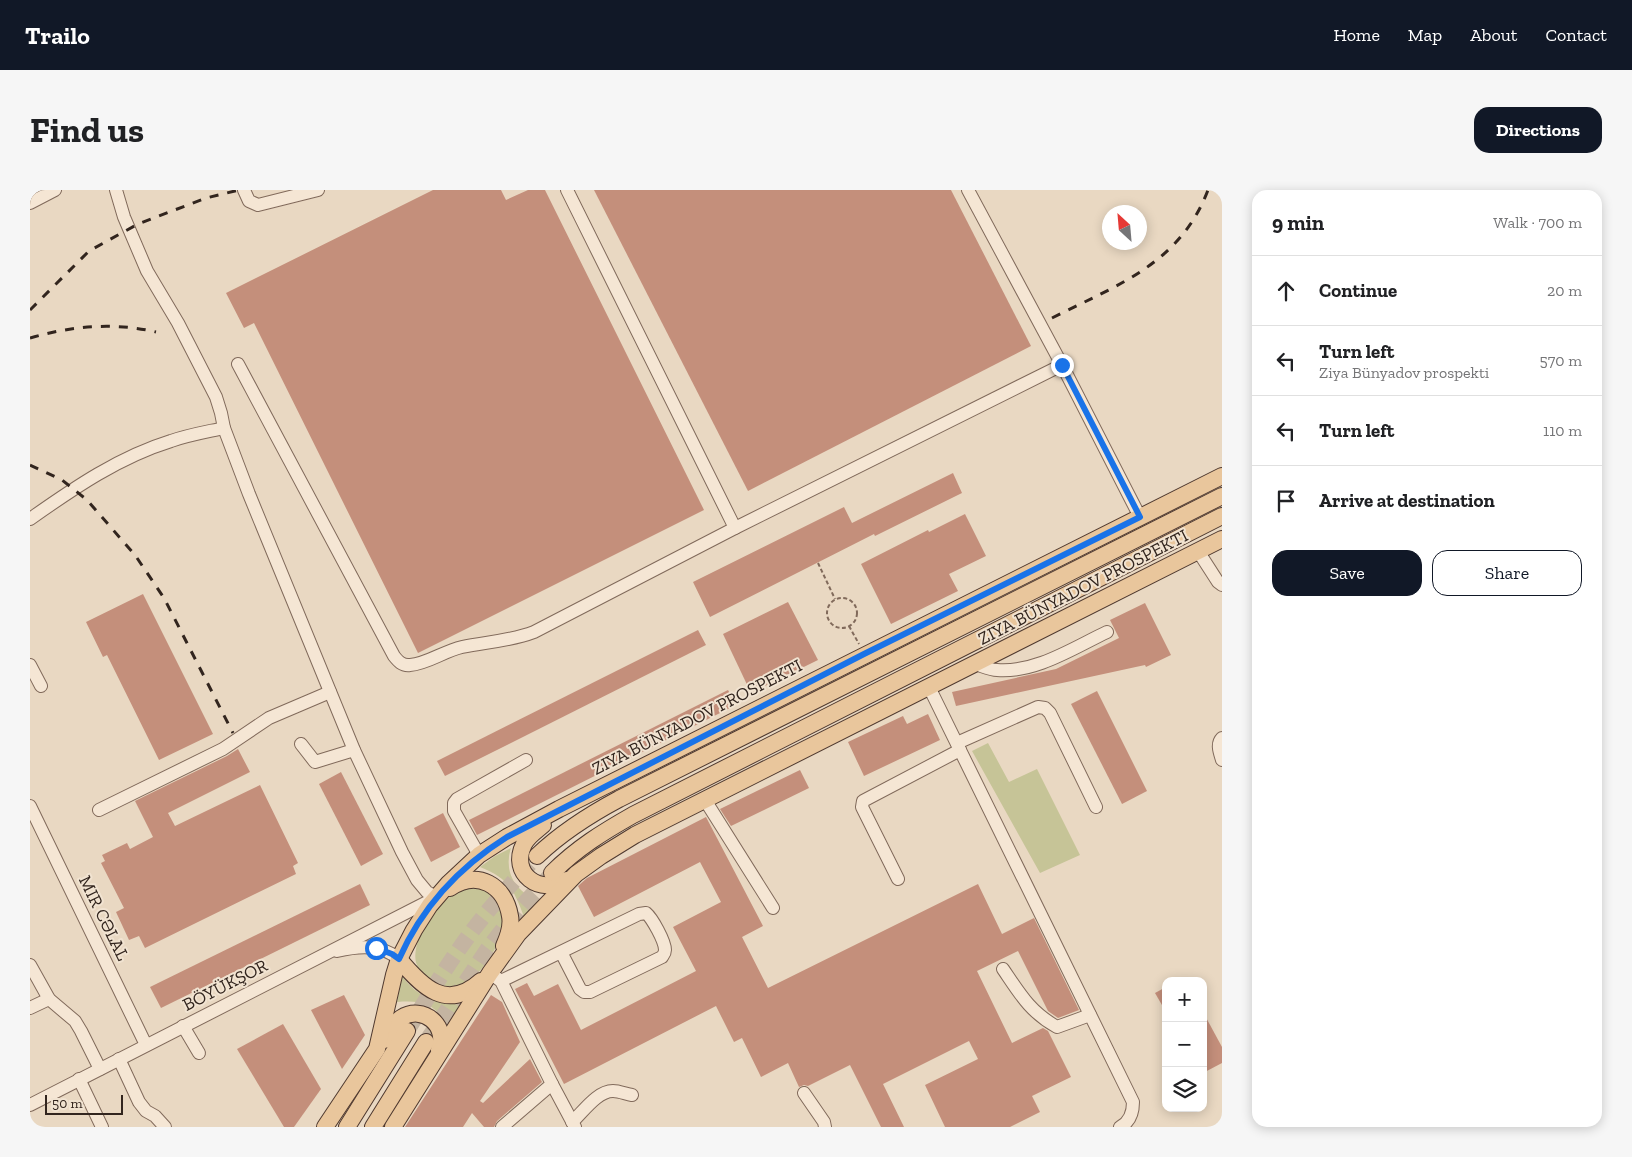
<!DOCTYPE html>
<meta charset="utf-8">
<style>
body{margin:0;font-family:"Zilla Slab",serif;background:#f6f6f6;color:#202124}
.controls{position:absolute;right:15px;bottom:15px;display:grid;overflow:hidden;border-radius:10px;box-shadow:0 2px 12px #0003}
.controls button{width:45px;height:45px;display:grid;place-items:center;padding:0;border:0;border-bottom:1px solid #e0e0e0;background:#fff;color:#202124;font:25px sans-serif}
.compass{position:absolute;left:1072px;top:15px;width:45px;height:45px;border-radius:50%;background:#fff;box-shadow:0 2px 12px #0003;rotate:334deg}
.scale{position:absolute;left:15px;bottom:12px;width:78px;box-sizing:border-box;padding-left:5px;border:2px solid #32251e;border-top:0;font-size:14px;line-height:18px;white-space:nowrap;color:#32251e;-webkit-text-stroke:4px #f1e3d1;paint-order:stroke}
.stop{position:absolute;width:15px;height:15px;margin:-11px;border:4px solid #1a73e8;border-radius:50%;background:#fff}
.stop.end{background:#1a73e8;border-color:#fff;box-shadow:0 1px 5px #0008}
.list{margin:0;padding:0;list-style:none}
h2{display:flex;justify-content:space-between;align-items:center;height:65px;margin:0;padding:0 20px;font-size:21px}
h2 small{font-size:16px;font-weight:400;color:#757577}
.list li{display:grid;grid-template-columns:32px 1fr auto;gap:15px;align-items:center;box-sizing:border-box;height:70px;padding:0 20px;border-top:1px solid #e0e0e0}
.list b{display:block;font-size:19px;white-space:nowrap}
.list p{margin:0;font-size:16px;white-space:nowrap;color:#757577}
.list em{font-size:16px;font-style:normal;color:#757577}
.actions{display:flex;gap:10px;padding:15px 20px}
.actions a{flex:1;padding:11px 0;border:1px solid #111827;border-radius:15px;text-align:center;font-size:18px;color:#111827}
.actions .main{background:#111827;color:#fff}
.icon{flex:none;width:28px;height:28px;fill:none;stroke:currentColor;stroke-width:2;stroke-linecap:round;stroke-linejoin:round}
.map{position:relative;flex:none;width:1192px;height:937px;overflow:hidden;border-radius:15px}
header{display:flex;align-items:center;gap:30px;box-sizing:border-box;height:70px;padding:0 25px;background:#111827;color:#fff}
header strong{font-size:24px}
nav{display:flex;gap:28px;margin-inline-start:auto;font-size:18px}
.intro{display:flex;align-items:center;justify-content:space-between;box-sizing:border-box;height:120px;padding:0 30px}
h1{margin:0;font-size:35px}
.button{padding:12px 22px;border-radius:15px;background:#111827;color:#fff;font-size:18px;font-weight:700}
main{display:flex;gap:30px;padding:0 30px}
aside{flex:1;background:#fff;border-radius:15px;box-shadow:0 2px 12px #0003}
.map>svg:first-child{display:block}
.green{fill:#c6c497}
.building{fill:#c48f7b}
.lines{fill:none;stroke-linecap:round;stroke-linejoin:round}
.major-tunnel{stroke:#c4b4a1;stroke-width:16;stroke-dasharray:16 8;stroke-linecap:butt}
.minor-casing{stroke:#816a5b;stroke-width:14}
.major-casing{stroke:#4f392f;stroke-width:18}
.path{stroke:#816a5b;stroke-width:2;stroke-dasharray:4 2.5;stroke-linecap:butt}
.minor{stroke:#f5e6d4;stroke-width:12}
.major{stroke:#e9c69c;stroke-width:16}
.rail{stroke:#32251e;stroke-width:3;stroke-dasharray:9 9;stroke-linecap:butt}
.route{stroke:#1a73e8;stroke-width:6}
.labels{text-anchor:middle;stroke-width:4;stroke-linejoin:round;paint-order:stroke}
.street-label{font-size:18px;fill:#32251e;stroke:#f1e3d1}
</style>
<header>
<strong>Trailo</strong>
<nav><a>Home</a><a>Map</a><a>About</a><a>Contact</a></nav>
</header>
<div class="intro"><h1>Find us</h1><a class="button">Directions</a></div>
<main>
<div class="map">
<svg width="1192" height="937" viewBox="0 0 1192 937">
<rect width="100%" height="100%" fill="#e9d8c2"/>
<!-- green -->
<g class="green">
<polygon points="958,553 979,592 1007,579 1050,665 1010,683 942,561"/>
<path d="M481,658C473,682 486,704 510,710L494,727C484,700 478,688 450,677L465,666Z"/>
<path d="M445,697C458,701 471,711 474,725C479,745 447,794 427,798C415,800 408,796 399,789C394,785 389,782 387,775C378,751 411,706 434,699C437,697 441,698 445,697Z"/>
<path d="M372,786C389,809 404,811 431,815L419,835C403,814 394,810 367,812Z"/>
</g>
<!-- building -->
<g class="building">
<polygon points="403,0 471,0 476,10 498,0 515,0 674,320 388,463 224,133 214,138 196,103"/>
<polygon points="564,0 921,0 1001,156 718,301"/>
<polygon points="923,283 932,303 845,346 844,344 680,427 663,392 814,317 822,333"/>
<polygon points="935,324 956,366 919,384 928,401 861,434 831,374 898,340 899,342"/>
<polygon points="113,404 183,544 129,570 77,465 73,467 56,432"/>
<polygon points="758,412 788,470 721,503 693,444"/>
<polygon points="1115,413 1141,465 1116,477 1115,475 926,516 922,502 1026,479 1089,448 1080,430"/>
<polygon points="668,440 676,455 415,586 407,571"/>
<polygon points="698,500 706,515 447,645 439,630"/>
<polygon points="1067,501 1117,601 1092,614 1041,514"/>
<polygon points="898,524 910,550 834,586 818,552 873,526 877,534"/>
<polygon points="208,559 220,582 138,623 145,636 230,595 268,673 263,676 266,684 115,758 109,746 99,750 86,722 94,718 71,673 75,671 72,665 97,653 100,659 123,647 105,611 197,566"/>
<polygon points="770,580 779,598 701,636 690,619"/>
<polygon points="311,582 353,664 331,676 289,594"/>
<polygon points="413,623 430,657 401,672 384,638"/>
<polygon points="676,627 733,736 712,747 738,798 948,694 972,744 1004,728 1049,820 1028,828 1018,821 988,761 947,781 982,853 1013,838 1018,841 1041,887 1002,906 1010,922 980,937 915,937 895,895 948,869 939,851 853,894 874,937 851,937 820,875 778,896 774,895 769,897 758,873 731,887 712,848 704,852 686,816 534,894 485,799 497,793 504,806 528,794 551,840 666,781 643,737 691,712 670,672 564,727 548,696 557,688"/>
<polygon points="330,694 340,715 131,818 120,797"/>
<polygon points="1136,797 1136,822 1125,803"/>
<polygon points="314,805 335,845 312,879 281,820"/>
<polygon points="461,805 472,812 490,852 450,911 453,913 500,869 512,892 467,931 464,937 454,937 442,923 433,937 375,937"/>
<polygon points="1173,822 1192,857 1192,873 1173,883"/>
<polygon points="253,834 291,899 264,937 254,937 207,859"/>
</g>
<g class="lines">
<!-- major-tunnel -->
<g class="major-tunnel">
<path d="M377,841C396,810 415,778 437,748C458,719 483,692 507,666"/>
<polyline points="396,852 457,760 488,720 520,686"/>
</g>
<!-- minor casing -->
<g class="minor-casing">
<g id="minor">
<polyline points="86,0 94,27 117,81 148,133 186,207 191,223 194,238 219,304 324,560 372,662 387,690 397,702 406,707"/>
<polyline points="214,0 219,11 228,15 288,0"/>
<polyline points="537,0 705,338"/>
<polyline points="938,0 1032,175 1110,327"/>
<polyline points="0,13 25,0"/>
<path d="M208,174L364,466C368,471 372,476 380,475C397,474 414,461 432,457C456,452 481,451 504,442L705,338L1032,175"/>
<path d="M0,329C44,298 89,267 141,251C158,245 176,242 194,238"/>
<polyline points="1168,361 1188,392 1192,395"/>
<path d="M945,474C952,476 960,480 967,480C1006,483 1043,458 1077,442"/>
<polyline points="0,475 11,496"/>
<path d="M899,497L1103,912C1103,922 1100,932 1090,937"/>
<path d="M1192,548C1186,554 1190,563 1192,570"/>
<polyline points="927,553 1008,517 1015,518 1020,523 1066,617"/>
<polyline points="271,554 285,572 324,560"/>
<polyline points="675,610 743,718"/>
<polyline points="0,616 116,855"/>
<polyline points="69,620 193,559 239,528 300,502"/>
<polyline points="449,665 424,621 424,613 427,609 496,570"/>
<polyline points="868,689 832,617 833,611 930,560"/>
<path d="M307,761C329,756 351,754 369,769"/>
<polyline points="0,775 19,809 45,831 51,841 70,879"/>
<path d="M973,779C990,804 1000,822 1027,837L1060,825"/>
<polyline points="464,786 471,791 522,894 472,937"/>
<path d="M471,791L609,724L616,723C622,728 635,751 635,760C635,763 634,764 632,767L560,802H554L550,799L531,762"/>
<polyline points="0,818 19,809"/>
<polyline points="153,836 169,863"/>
<polyline points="89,869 109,912 116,921 125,926 135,937"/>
<polyline points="49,889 72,937"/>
<polyline points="522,894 545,937"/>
<polyline points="774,903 794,932 795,937"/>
<polyline points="0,915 405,708"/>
<path d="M542,932C553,922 567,901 583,901C589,901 596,904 602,905"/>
</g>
</g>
<!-- major casing -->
<g class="major-casing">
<g id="major">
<path d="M513,635C506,641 498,646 494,654C479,684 510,706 537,690"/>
<path d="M507,666C532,642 559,625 589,609L1192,306"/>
<path d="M522,683C547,658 573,642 603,625L1192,326"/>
<path d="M420,698C447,679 475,695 480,726C482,736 478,747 474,756"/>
<path d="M369,769C392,797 417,822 451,791"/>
<path d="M354,850C359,842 364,833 371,828C393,814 419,836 409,860"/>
<polyline points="295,937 347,859 364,785 369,769 384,740 400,715 419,693 449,665 477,647 529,619 1192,286"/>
<polyline points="317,937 377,841"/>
<polyline points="343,937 396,852"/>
<polyline points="363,937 460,783 488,744 546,684 571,666 605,645 1192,349"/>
</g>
</g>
<!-- path -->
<g class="path">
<polyline points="788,373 805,409"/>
<circle cx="812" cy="423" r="15"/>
<polyline points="819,436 829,454"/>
</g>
<!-- minor -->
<use href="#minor" class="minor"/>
<!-- major -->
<use href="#major" class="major"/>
<!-- rail -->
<g class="rail">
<polyline points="0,120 59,61 108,34 176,8 209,0"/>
<path d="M1022,128C1087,95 1150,74 1178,0"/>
<path d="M0,148C42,136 83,132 126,142"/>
<polyline points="0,275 32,290 57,310 105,365 134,408 203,543"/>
</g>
</g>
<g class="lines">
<!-- route -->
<path class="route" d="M346,758L362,764L369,769C392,717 429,677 477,647L834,464L1110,327L1032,175"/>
</g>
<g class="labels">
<!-- street labels -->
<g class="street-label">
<text transform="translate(1053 397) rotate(-27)" y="6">ZIYA BÜNYADOV PROSPEKTI</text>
<text transform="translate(667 527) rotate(-27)" y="6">ZIYA BÜNYADOV PROSPEKTI</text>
<text transform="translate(74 728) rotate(64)" y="6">MIR CƏLAL</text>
<text transform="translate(195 795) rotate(-27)" y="6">BÖYÜKŞOR</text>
</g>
</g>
</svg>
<div class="controls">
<button>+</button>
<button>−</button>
<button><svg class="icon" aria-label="layers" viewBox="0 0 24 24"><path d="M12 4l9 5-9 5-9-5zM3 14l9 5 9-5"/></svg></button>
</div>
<svg class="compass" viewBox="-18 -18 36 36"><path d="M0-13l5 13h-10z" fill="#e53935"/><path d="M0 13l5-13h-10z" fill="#757577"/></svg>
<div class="scale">50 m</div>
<div class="stop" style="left:346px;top:758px"></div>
<div class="stop end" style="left:1032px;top:175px"></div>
</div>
<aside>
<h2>9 min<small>Walk · 700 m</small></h2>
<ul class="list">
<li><svg class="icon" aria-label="ahead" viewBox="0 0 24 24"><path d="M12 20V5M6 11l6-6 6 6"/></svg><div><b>Continue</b></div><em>20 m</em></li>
<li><svg class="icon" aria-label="left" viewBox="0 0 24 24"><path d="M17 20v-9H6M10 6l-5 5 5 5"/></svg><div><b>Turn left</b><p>Ziya Bünyadov prospekti</p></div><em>570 m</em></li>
<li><svg class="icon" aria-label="left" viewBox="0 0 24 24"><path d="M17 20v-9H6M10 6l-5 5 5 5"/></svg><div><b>Turn left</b></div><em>110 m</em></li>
<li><svg class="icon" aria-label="arrive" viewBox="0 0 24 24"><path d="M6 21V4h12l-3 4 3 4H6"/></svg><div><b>Arrive at destination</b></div></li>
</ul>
<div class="actions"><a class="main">Save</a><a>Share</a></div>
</aside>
</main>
